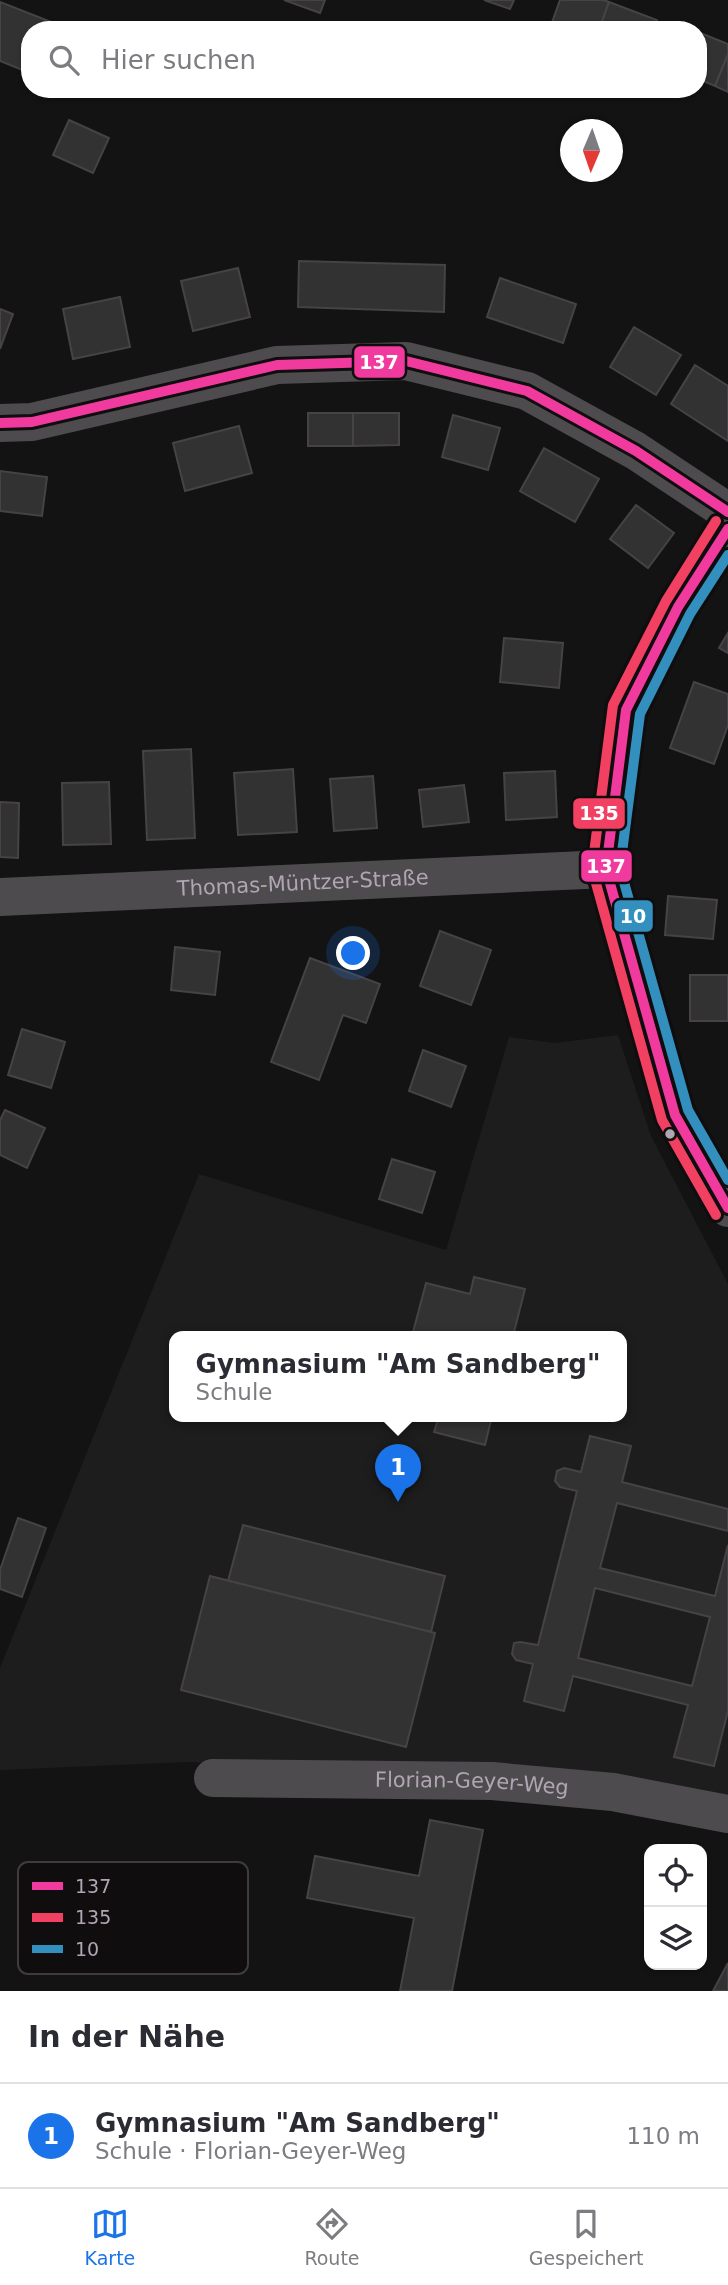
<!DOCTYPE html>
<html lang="de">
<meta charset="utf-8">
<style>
body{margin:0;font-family:"DejaVu Sans",sans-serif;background:#f7f7f7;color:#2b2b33}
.controls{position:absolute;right:21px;bottom:21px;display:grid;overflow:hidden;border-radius:14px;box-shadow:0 2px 5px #0004}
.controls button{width:63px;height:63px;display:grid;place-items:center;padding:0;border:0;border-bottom:2px solid #e1e1e2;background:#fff;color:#2b2b33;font:35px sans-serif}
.compass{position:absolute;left:560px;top:119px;width:63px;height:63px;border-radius:50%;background:#fff;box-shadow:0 2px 5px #0004;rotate:182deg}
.you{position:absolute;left:354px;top:954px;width:24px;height:24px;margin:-18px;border:5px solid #fff;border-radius:50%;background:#1a73e8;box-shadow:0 0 0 10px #1a73e833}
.badge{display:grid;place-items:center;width:46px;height:46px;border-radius:50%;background:#1a73e8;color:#fff;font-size:23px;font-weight:700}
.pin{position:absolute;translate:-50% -58px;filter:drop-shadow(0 2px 4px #0008)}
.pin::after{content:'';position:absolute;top:37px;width:24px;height:21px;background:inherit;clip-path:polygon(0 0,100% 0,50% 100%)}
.popup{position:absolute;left:169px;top:1331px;width:458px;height:91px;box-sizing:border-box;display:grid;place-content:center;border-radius:14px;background:#fff;filter:drop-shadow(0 2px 5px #0005);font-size:23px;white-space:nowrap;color:#7c7c81}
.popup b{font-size:26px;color:#2b2b33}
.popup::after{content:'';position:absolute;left:50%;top:100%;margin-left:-14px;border:14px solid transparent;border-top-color:#fff}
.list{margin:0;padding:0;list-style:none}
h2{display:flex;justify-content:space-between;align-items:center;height:91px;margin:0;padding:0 28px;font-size:30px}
h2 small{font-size:23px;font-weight:400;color:#7c7c81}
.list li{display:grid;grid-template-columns:46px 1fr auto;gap:21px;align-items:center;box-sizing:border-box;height:105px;padding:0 28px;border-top:2px solid #e1e1e2}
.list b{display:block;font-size:26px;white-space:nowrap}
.list p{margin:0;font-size:23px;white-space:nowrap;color:#7c7c81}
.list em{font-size:23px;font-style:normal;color:#7c7c81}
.icon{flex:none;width:38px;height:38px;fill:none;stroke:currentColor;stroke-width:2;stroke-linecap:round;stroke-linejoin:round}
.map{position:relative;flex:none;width:728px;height:1991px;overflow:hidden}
.search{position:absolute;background:#fff;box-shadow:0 2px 5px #0004;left:21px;right:21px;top:21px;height:77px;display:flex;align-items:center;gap:18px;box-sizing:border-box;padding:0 24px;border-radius:28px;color:#7c7c81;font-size:26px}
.sheet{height:196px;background:#fff}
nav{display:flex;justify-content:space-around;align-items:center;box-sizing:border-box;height:98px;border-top:2px solid #e1e1e2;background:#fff;font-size:19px;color:#7c7c81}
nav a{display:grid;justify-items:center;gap:4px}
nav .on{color:#1a73e8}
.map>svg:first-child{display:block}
.built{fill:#1e1d1e;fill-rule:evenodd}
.building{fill:#333233;stroke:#464246;stroke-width:2;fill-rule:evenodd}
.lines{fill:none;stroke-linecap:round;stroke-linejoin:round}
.minor{stroke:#4e4b4f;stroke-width:38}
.bus-1-casing{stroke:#0f0d0e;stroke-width:16}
.bus-2-casing{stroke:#0f0d0e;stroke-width:16}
.bus-3-casing{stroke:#0f0d0e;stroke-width:16}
.bus-1{stroke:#f13a9d;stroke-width:10}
.bus-2{stroke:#f24062;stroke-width:10}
.bus-3{stroke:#338fbe;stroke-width:10}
.bus-dot{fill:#b0a5b2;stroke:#0f0d0e;stroke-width:2.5}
.labels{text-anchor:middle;stroke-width:7;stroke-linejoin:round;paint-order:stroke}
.street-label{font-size:21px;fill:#b0a5b2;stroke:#0f0d0e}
.key{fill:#0f0d0e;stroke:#3f3b3f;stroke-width:2}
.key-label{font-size:19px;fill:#b0a5b2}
.line-badge{stroke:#0f0d0e;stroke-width:2.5}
.badge-label{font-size:19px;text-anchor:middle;font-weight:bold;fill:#fff}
</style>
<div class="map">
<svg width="728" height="1991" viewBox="0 0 728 1991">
<rect width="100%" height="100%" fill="#131313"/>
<!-- built -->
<path class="built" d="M618,1035L651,1136L728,1284V1806L341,1770L188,1762L0,1770V1668L199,1174L446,1250L509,1037L555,1043ZM174,1336H622V1416H174Z"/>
<!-- building -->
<g class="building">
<polygon points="284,0 325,0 320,13"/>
<polygon points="484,0 514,0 510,9"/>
<polygon points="560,0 604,0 609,2 599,30 554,30 550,28"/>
<polygon points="0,2 54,23 52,30 30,30 30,73 0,61"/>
<polygon points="609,2 657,20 654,30 599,30"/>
<polygon points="698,32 728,44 728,54 715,86 698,79"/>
<polygon points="728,54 728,92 715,86"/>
<polygon points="69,120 109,138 93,173 53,155"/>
<polygon points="299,261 445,265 444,312 298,307"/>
<polygon points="238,268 250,317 193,331 181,281"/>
<polygon points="500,278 576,304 563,343 487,317"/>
<polygon points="120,297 130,347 73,359 63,309"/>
<polygon points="0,309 13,314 0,349"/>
<polygon points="634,327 681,355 656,395 610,367"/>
<polygon points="695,365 728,386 728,441 671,404"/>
<rect x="308" y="413" width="45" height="33"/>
<polygon points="353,413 399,413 399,445 353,446"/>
<polygon points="453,415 500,428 488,470 442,457"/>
<polygon points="239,426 252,473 185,491 173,443"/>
<polygon points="544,448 599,479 575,522 520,491"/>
<polygon points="0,471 47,477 42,516 0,511"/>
<polygon points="636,505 674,533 648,568 610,539"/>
<polygon points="728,633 728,653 719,648"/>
<polygon points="504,638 563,643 559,688 500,682"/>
<polygon points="694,682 728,694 728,725 714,764 670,748"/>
<polygon points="191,749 195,838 147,840 143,751"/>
<polygon points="293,769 297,832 238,835 234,773"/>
<polygon points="555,771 557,817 506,820 504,773"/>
<polygon points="373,776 377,828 334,831 330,779"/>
<polygon points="109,782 111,844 63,845 62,783"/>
<polygon points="464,785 469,822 423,827 419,790"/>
<polygon points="0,802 19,803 18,858 0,857"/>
<polygon points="668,896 717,900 713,939 665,935"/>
<polygon points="440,931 491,950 471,1005 420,986"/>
<polygon points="175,947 220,952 215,995 171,990"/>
<polygon points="310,958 380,984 366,1023 343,1015 319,1080 271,1062"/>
<rect x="690" y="975" width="38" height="46"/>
<polygon points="22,1029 65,1042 51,1088 8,1075"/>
<polygon points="423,1050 466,1066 451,1107 409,1091"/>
<polygon points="5,1110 45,1128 27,1168 0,1155 0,1120"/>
<polygon points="392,1159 435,1172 422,1213 379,1199"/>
<polygon points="474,1277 525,1289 513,1336 412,1336 426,1283 470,1294"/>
<polygon points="439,1416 492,1416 485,1445 434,1432"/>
<path d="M590,1436L631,1446L622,1482L728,1509V1531L617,1503L600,1568L715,1596L728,1545V1711L714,1766L674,1757L688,1705L573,1676L564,1711L524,1701L533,1664L516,1660L512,1654L514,1643L520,1642L538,1645L577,1491L560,1487L555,1481L557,1471L564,1468L581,1472ZM595,1588L710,1617L692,1686L578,1658Z"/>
<polygon points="18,1518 46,1528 22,1597 0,1589 0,1570"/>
<polygon points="243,1525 445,1576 431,1632 228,1581"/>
<polygon points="210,1576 435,1633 406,1747 181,1690"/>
<polygon points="430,1820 483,1830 452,1991 400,1991 414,1918 307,1898 315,1856 419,1876"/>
<polygon points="728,1963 728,1991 713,1991"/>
</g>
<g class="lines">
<!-- minor -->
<g class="minor">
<polyline points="0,423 32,422 277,365 406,361 527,391 636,451 728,512"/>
<polyline points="728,529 678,607 626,710 606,869 675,1115 728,1208"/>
<path id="s1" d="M0,897L606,869"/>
<path id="s2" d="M213,1778L492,1781L613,1792L728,1814"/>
</g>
<!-- bus-1 casing -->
<g class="bus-1-casing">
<g id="bus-1">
<polyline points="0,423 32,422 277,365 406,361 527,391 636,451 728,512"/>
<polyline points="728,529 678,607 626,710 606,869 675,1115 728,1208"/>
</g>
</g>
<!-- bus-2 casing -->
<g class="bus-2-casing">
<polyline id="bus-2" points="716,1215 662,1120 592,869 613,705 666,601 716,521"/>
</g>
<!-- bus-3 casing -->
<g class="bus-3-casing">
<polyline id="bus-3" points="728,555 690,614 640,714 620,868 688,1110 728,1180"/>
</g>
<!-- bus-1 -->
<use href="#bus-1" class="bus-1"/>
<!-- bus-2 -->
<use href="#bus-2" class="bus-2"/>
<!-- bus-3 -->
<use href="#bus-3" class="bus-3"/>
</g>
<!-- markers -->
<circle class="bus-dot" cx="670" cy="1134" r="6"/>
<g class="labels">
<!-- street labels -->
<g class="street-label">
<text dy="7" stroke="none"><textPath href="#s1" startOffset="303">Thomas-Müntzer-Straße</textPath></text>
<text dy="7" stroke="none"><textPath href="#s2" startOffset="259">Florian-Geyer-Weg</textPath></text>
</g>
</g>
<!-- legend -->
<rect x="18" y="1862" width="230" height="112" rx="10" class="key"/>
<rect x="32" y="1882" width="31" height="8" fill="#f13a9d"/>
<rect x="32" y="1913" width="31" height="9" fill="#f24062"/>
<rect x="32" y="1945" width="31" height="8" fill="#338fbe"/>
<g class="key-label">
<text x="75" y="1893">137</text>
<text x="75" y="1924">135</text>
<text x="75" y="1956">10</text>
</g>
<g class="line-badge">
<rect x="353" y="345" width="53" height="34" rx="7" fill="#f13a9d"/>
<rect x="572" y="797" width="54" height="33" rx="7" fill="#f24062"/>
<rect x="580" y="849" width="53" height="34" rx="7" fill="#f13a9d"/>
<rect x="613" y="899" width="41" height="34" rx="7" fill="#338fbe"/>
</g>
<g class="badge-label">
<text x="379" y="369">137</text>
<text x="599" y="820">135</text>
<text x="606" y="873">137</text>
<text x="633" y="923">10</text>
</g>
</svg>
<div class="controls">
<button><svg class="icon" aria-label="locate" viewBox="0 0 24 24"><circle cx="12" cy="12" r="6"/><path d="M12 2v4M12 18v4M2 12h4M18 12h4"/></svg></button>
<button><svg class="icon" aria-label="layers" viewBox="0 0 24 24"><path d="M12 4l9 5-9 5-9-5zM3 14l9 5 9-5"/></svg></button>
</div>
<svg class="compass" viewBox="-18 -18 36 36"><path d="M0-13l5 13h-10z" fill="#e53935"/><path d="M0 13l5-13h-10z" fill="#7c7c81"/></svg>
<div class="you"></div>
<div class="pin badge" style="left:398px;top:1502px">1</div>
<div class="popup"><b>Gymnasium &quot;Am Sandberg&quot;</b>Schule</div>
<div class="search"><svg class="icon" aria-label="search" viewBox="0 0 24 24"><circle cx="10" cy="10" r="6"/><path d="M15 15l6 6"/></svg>Hier suchen</div>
</div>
<section class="sheet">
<h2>In der Nähe<small></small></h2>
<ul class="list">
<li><span class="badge">1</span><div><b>Gymnasium &quot;Am Sandberg&quot;</b><p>Schule · Florian-Geyer-Weg</p></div><em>110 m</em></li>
</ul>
</section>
<nav>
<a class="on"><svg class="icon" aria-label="map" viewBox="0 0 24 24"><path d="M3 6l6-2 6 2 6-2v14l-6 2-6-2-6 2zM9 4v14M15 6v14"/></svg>Karte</a>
<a><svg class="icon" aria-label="directions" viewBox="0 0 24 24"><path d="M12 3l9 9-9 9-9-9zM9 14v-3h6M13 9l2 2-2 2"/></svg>Route</a>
<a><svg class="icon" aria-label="saved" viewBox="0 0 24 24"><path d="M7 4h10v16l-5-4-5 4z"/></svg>Gespeichert</a>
</nav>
